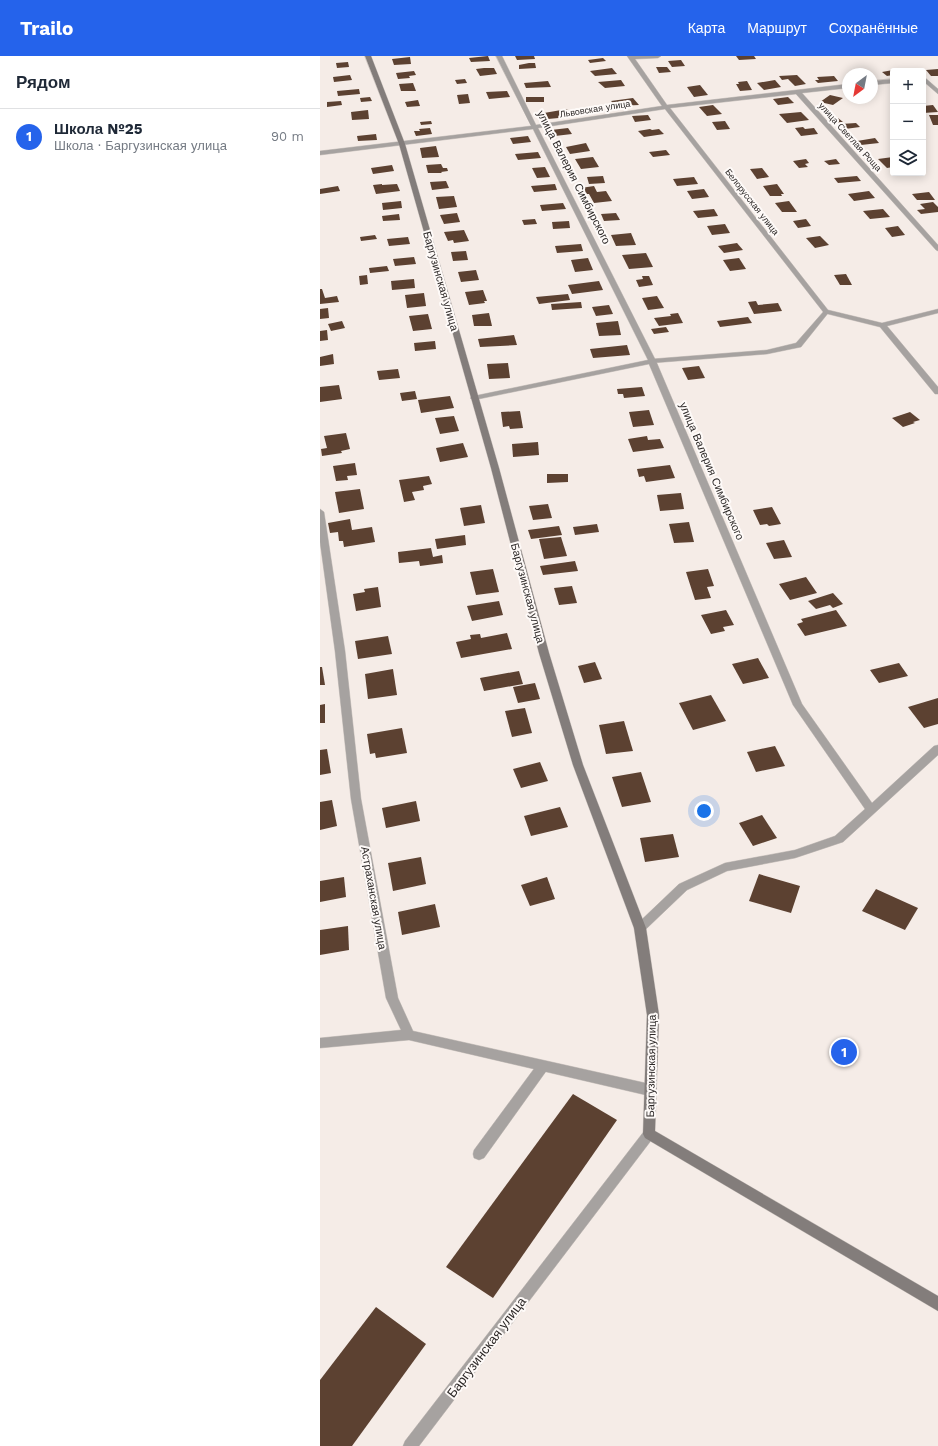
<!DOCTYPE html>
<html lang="ru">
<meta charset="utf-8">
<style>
body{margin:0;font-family:"Work Sans",sans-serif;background:#f6f6f7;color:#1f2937}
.controls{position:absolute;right:12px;top:12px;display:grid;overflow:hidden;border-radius:4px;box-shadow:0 2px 10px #0003}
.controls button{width:36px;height:36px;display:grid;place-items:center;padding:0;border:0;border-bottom:1px solid #e0e1e3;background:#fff;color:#1f2937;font:20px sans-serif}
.compass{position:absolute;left:522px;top:12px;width:36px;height:36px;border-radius:50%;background:#fff;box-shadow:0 2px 10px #0003;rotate:212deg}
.you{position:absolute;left:384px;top:755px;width:14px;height:14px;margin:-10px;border:3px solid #fff;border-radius:50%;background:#1a73e8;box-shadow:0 0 0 6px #1a73e833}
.badge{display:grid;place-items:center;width:26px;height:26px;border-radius:50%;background:#2563eb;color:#fff;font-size:13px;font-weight:700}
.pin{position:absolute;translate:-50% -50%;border:2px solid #fff;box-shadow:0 1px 4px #0006}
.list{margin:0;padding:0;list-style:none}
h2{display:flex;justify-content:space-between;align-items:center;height:52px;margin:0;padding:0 16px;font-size:17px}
h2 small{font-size:13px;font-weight:400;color:#747a83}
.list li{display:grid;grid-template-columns:26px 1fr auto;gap:12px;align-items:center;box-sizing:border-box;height:56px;padding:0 16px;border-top:1px solid #e0e1e3}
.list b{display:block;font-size:15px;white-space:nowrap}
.list p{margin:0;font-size:13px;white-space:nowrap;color:#747a83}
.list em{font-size:13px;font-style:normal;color:#747a83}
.icon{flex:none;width:22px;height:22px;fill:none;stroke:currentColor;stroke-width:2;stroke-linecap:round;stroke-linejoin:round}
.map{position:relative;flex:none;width:618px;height:1390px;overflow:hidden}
header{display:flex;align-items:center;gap:24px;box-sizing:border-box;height:56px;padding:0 20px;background:#2563eb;color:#fff}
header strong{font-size:19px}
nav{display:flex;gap:22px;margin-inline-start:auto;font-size:14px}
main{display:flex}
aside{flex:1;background:#fff}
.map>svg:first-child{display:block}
.building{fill:#5c4131}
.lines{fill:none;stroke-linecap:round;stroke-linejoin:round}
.lane-casing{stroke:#d1c9c4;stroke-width:1}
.street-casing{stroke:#d1c9c4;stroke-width:1}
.secondary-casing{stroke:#d1c9c4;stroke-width:1}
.lane{fill:#a6a2a0;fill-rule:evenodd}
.street{fill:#a6a2a0;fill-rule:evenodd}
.secondary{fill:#837d7b;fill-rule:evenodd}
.labels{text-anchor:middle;stroke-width:4;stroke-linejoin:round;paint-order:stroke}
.far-street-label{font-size:9px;fill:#2c2827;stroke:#fefaf8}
.street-label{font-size:11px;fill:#2c2827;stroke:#fefaf8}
.near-street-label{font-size:13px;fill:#2c2827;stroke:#fefaf8}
</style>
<header>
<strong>Trailo</strong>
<nav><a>Карта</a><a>Маршрут</a><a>Сохранённые</a></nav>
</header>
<main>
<aside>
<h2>Рядом<small></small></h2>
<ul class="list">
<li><span class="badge">1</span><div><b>Школа №25</b><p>Школа · Баргузинская улица</p></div><em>90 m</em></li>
</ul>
</aside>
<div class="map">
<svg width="618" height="1390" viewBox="0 0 618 1390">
<rect width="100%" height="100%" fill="#f5ece7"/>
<!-- building -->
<g class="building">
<polygon points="168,0 170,5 151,6 149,2"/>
<polygon points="195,0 214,0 215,3 197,4"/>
<polygon points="416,0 434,0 436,3 419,4"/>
<polygon points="90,1 91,8 74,9 72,3"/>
<polygon points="283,2 286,5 270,7 268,4"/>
<polygon points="361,4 365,10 352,11 348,5"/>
<polygon points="28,6 29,11 17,12 16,7"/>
<polygon points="209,7 215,7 216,12 199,13 199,9"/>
<polygon points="336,11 347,11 351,16 339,17"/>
<polygon points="164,12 174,12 177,18 160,20 156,13"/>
<polygon points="292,12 297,18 275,20 270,15"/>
<polygon points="618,13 618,20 611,20 606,14"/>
<polygon points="573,14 573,19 567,20 562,16"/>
<polygon points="94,15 96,19 89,20 90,22 78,23 76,17"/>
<polygon points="30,19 32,24 14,26 13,21"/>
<polygon points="477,19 486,28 475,30 468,23 462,24 459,20"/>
<polygon points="514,20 518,25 498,27 495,24 499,24 497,21"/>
<polygon points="145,23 147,27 137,28 135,24"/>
<polygon points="301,24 305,30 285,32 278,26"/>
<polygon points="455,24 461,31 444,34 437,27"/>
<polygon points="228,25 231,31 206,32 204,27"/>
<polygon points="427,25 432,34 420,35 416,28 419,28 418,26"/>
<polygon points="93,27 96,35 81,35 79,28"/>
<polygon points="380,29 388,39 374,41 367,31"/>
<polygon points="39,33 40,38 18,40 17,35"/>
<polygon points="187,35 190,41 169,43 166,36"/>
<polygon points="148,38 150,47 139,48 137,39"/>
<polygon points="510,39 523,42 513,49 500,46"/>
<polygon points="50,41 52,45 41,46 40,42"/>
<rect x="206" y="41" width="18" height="5"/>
<polygon points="468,41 474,47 458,49 453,43"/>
<polygon points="313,42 319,49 296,50 291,45"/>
<polygon points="98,44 100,50 87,51 85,46"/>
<polygon points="21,45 22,49 7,51 7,46"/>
<polygon points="393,49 402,58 387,60 379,51"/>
<polygon points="613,49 618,56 603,57 603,50"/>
<polygon points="247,53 248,55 245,55 249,61 228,63 224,57"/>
<polygon points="48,54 49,63 32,64 31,56"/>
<polygon points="481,56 489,64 467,67 459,58"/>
<polygon points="328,59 331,64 315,66 312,60"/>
<polygon points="609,59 618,59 618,69 613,69"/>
<polygon points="518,62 523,66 516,67 511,63"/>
<polygon points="111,65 112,68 101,69 100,66"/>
<polygon points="405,65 410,73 397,74 392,66"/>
<polygon points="536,67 540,71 525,73 521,68"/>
<polygon points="483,71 485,73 494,72 498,78 481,80 475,72"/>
<polygon points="110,72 112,78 96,80 94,75 100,75 99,73"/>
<polygon points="248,72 252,78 235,80 231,74"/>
<polygon points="330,73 332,74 339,73 344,78 324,81 318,75"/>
<polygon points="56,78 57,84 38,85 37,80"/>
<polygon points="208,80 211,86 193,88 190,82"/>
<polygon points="555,82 559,87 541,89 537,85"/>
<polygon points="266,87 270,95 250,98 246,91"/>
<polygon points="116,90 119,101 102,102 100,92"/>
<polygon points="346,94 350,99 333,101 329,96"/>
<polygon points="218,96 221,102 198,104 195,98"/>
<polygon points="273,101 279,111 261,113 255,103"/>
<polygon points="573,101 573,111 567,112 558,103"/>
<polygon points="486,103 489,107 485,108 488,111 479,112 473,105"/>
<polygon points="516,103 520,108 509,109 504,105"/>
<polygon points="121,108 123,112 127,112 128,115 121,116 122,117 108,117 106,109"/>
<polygon points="72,109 74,115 53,118 51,112"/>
<polygon points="225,111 230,121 217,122 212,112"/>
<polygon points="442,112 449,121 437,123 430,113"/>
<polygon points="283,120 285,127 269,128 267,121"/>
<polygon points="537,120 541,125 518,127 514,122"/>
<polygon points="374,121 378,128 357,130 353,123"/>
<polygon points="126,125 129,132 112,134 110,126"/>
<polygon points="62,128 62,129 77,128 80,135 56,138 53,129"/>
<polygon points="235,128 237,134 214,136 211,130"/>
<polygon points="457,128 464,138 461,138 462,140 450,140 443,130"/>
<polygon points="18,130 20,135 0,138 0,133"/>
<polygon points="274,130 277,136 286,135 292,145 274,147 269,138 264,138 261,132"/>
<polygon points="384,133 389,141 372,143 367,135"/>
<polygon points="549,135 555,142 534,145 528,138"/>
<polygon points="609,136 615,144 597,144 592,138"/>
<polygon points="134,140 137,151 119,153 116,141"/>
<polygon points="81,145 82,152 63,154 62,147"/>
<polygon points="469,145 477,156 462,156 455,147"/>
<polygon points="613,146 618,151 618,156 601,158 597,154 605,153 600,148"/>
<polygon points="243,147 246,153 222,155 220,149"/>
<polygon points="394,153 398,160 378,162 373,155"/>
<polygon points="563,153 570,161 550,163 543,155"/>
<polygon points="137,157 140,166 124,168 120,159"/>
<polygon points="296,157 300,164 284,165 281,158"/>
<polygon points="79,158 80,164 63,165 62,160"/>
<polygon points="215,163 217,168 204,169 202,164"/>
<polygon points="486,163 491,170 478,172 473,165"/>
<polygon points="249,165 250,172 233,173 232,166"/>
<polygon points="405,168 410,177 392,179 387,170"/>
<polygon points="578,170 585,179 572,181 565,172"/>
<polygon points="144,174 149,185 134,187 133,184 128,185 124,176"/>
<polygon points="311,177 316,189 296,190 291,179"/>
<polygon points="55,179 57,183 41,185 40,181"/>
<polygon points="500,180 509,189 495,192 486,182"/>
<polygon points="88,181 90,188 69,190 67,183"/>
<polygon points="417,187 423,194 404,197 398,190"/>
<polygon points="261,188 263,195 237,197 235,190"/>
<polygon points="146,195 148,204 133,205 131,196"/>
<polygon points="326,197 333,211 309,213 302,199"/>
<polygon points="94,201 96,208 75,210 73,203"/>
<polygon points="268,202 273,214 255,216 251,204"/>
<polygon points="419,202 426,213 410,215 403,204"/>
<polygon points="67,210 69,215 50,217 49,212"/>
<polygon points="156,214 159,224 141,226 138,216"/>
<polygon points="526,218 532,229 520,229 514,219"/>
<polygon points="47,219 48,228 40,229 39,220"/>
<polygon points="322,220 329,220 333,229 319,231 316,224 323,223"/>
<polygon points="94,223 95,232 72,234 71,225"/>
<polygon points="279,225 283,234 252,238 248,229"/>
<polygon points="0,233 2,233 5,242 17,240 19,246 0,248"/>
<polygon points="163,234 167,245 164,245 165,247 149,249 145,236"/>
<polygon points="104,237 106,250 87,252 85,239"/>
<polygon points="248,238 250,244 219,248 216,241"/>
<polygon points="337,240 344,252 328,254 322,242"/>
<polygon points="436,245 438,249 458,247 462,255 434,258 428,246"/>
<polygon points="261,246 262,252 232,254 231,248"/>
<polygon points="289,249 293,258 276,260 272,251"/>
<polygon points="8,252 9,262 0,263 0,253"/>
<polygon points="169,257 172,270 154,270 152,259"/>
<polygon points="358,257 363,267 339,270 334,262 351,260 350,258"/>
<polygon points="108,258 112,273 93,275 89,260"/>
<polygon points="428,261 432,267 400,271 397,265"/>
<polygon points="22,265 25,272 11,275 8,268"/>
<polygon points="298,265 301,279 279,280 276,267"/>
<polygon points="346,271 349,276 334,278 331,273"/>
<polygon points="7,274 8,284 0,285 0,275"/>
<polygon points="194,279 197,289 160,291 158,283"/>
<polygon points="115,285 116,293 95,295 94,287"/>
<polygon points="307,289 310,299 273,302 270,293"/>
<polygon points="13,298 14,308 0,310 0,301"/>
<polygon points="188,307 190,322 169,323 167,308"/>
<polygon points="379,310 385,322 368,324 362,312"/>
<polygon points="78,313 80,322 59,324 57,315"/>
<polygon points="19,329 22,343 0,346 0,331"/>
<polygon points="322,331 325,340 304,342 303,338 298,338 297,333"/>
<polygon points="95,335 97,343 82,345 80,337"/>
<polygon points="130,340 134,352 101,357 98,344"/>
<polygon points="329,354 334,369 313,371 309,356"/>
<polygon points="200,355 203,372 190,373 189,370 183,371 181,356"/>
<polygon points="590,356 600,364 593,366 595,367 583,371 572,362"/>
<polygon points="134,360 139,375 120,378 115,362"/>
<polygon points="26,377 30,393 21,395 22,397 2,400 1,393 7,392 4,380"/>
<polygon points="327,380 328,384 340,383 344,392 313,396 308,383"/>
<polygon points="218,386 219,399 193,401 192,388"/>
<polygon points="143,387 148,401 120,406 116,392"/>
<polygon points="35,407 37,419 27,420 28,424 16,425 13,410"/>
<polygon points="350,409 355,422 326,426 324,420 319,421 317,413"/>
<polygon points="227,418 248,418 248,426 227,427"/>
<polygon points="109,420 112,428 103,430 104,434 92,436 95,444 84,446 79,424"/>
<polygon points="40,433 44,453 19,457 15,436"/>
<polygon points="361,437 364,453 340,455 337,439"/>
<polygon points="228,448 232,462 213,464 209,450"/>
<polygon points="161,449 165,467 144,470 140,452"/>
<polygon points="452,451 461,468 449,470 447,468 440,469 433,454"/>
<polygon points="30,463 32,474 52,471 55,486 24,491 23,485 19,485 18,476 10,477 8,467"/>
<polygon points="369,466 374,486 354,487 349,468"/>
<polygon points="277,468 279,476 255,479 253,471"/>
<polygon points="239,470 242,479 211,483 208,474"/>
<polygon points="145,479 146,489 117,493 115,483"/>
<polygon points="241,481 247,500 224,503 219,483"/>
<polygon points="464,484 472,501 454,503 446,487"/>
<polygon points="111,492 113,501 122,499 123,507 100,510 99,505 79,507 78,496"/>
<polygon points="255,505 258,515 223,519 220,510"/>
<polygon points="173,513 179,536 156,539 150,516"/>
<polygon points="388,513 394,530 387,531 391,542 375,544 366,516"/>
<polygon points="486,521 497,537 470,544 459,528"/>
<polygon points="252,530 257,547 239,549 234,532"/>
<polygon points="58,531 61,551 36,555 33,538 45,536 44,533"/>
<polygon points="513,537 523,548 513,552 510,549 496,553 488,545"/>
<polygon points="179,545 183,559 152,565 147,550"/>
<polygon points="406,554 414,569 403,571 405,575 391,578 381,559"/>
<polygon points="516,554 527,570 485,580 477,568 483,566 481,563"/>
<polygon points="187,577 192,593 141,602 136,586 151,583 150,579 160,578 161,582"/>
<polygon points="68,580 72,598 38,603 35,585"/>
<polygon points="438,602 449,622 423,628 412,608"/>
<polygon points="275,606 282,623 264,627 258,610"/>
<polygon points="579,607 588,620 559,627 550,614"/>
<polygon points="0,611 2,611 5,629 0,629"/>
<polygon points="73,613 77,639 48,643 45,618"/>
<polygon points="199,615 203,628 164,635 160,622"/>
<polygon points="215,627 220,643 198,647 193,631"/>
<polygon points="391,639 406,665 373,674 359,647"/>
<polygon points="618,642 618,668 604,672 588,651"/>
<polygon points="5,648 5,667 0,667 0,649"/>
<polygon points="205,652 212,677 192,681 185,655"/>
<polygon points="304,665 313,695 286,698 279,669"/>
<polygon points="82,672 87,697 56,702 55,697 50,698 47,678"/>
<polygon points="455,690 465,710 436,716 427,696"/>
<polygon points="7,693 11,717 0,719 0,694"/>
<polygon points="220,706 228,725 201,732 193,713"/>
<polygon points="321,716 331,746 302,751 292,721"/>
<polygon points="12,744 17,770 0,774 0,746"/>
<polygon points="96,745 100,765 66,772 62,752"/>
<polygon points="240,751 248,771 211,780 204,760"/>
<polygon points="442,759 457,782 433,790 419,767"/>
<polygon points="353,778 359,801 325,806 320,782"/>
<polygon points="101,801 106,828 73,835 68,807"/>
<polygon points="439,818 480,830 471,857 429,845"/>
<polygon points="24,821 26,841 0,846 0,825"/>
<polygon points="227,821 235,843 210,850 201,829"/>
<polygon points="556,833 598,852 585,874 542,855"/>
<polygon points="115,848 120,871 82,879 78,856"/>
<polygon points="28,870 29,894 0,899 0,874"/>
<polygon points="253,1038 297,1064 173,1242 126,1211"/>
<polygon points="56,1251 106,1288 32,1390 0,1390 0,1324"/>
</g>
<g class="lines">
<!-- lane casing -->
<g class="lane-casing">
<g id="lane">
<polygon points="506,254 509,256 481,291 447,298 332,307 328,305 332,303 447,294 476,287 504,255"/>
<polygon points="223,1005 227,1006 229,1010 227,1014 164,1102 159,1104 154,1102 153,1098 154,1094 219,1006"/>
</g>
</g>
<!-- street casing -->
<g class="street-casing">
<g id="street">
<polygon points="176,0 182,0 216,69 342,50 307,0 341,0 338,2 315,3 347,49 528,28 528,32 482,37 618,189 618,195 616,194 476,38 350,52 508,254 562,267 618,253 618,257 567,270 618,331 618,338 615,338 560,271 504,257 345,53 218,72 336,305 482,648 552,747 614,690 618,689 618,699 523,786 475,802 407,815 367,834 324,875 320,877 316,875 314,872 316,869 359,828 405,807 475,794 515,780 545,753 473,649 329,308 154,344 150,342 154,340 328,304 213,73 0,99 0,95 211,70"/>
<polygon points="603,20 618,33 618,38 603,25"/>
<polygon points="573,23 573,27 552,29 552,25"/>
<polygon points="0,453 4,456 25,595 41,743 78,942 93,975 330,1028 334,1030 336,1034 334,1038 330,1040 89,984 0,992 0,982 81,974 66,942 31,743 15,595 0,486"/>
<polygon points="329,1072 333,1074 335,1078 333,1082 99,1390 83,1390 85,1385 325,1074"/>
</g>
</g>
<!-- secondary casing -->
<g class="secondary-casing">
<polygon id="secondary" points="45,0 51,0 85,88 179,412 229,597 263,709 326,872 339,959 335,1075 618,1240 618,1255 325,1082 323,1078 327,959 314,872 253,709 219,597 171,412 79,88"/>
</g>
<!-- lane -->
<use href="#lane" class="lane"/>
<!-- street -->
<use href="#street" class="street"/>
<!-- secondary -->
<use href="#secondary" class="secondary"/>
</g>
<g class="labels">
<!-- far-street labels -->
<g class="far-street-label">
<text transform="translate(275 53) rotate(-9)" y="3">Львовская улица</text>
<text transform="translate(530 81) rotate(48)" y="3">улица Светлая Роща</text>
<text transform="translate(432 146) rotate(52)" y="3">Белорусская улица</text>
</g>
<!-- street labels -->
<g class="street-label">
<text transform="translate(254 121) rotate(63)" y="4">улица Валерия Симбирского</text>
<text transform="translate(121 225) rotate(74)" y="4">Баргузинская улица</text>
<text transform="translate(392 415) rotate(67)" y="4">улица Валерия Симбирского</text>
<text transform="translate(208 537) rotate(75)" y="4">Баргузинская улица</text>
<text transform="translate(54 842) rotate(80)" y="4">Астраханская улица</text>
<text transform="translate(331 1010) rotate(-89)" y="4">Баргузинская улица</text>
</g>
<!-- near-street labels -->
<g class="near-street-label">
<text transform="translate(166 1291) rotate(-53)" y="5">Баргузинская улица</text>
</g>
</g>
</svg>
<div class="controls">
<button>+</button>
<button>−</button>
<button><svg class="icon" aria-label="layers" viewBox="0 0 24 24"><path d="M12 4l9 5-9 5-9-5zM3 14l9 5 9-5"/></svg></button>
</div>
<svg class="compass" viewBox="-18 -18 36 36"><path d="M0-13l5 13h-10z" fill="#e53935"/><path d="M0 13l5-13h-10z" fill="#747a83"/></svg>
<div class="you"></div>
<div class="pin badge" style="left:524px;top:996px">1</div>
</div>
</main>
